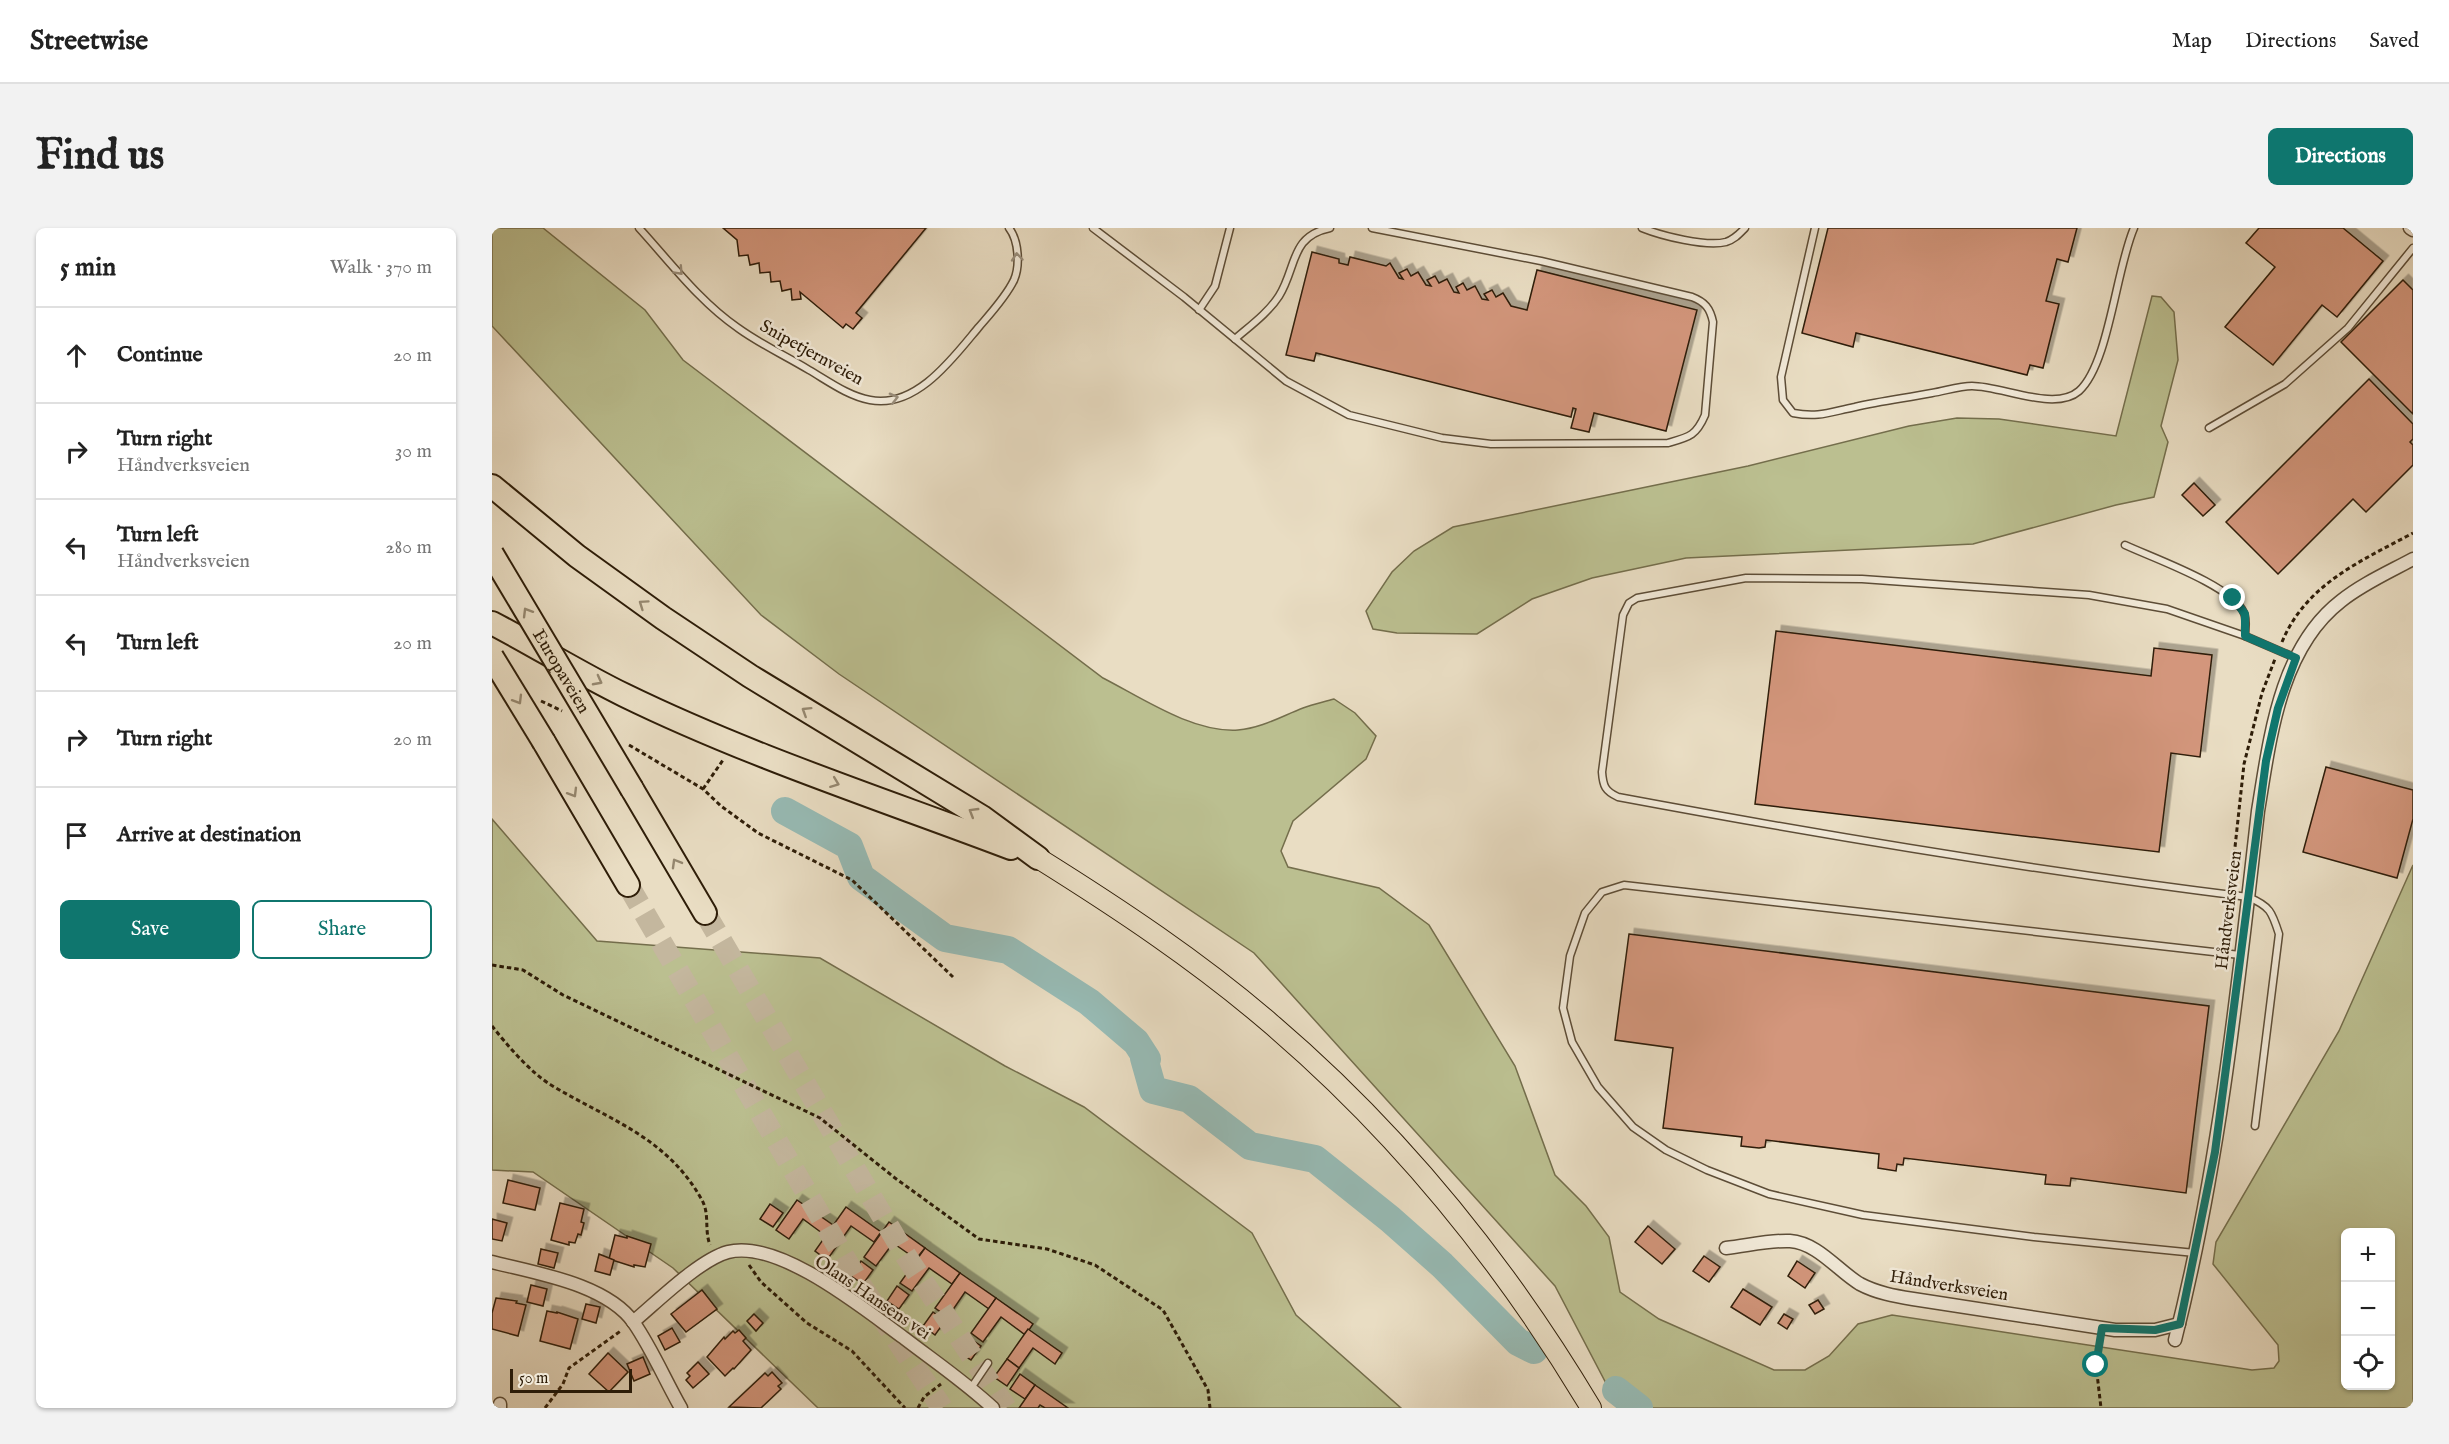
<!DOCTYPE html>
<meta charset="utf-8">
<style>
body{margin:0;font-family:"IM FELL English",serif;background:#f2f2f2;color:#222}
.controls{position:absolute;right:18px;bottom:18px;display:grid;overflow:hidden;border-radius:9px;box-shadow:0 2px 4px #0004}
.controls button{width:54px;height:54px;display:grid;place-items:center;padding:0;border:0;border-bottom:2px solid #e0e0e0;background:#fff;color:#222;font:30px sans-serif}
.scale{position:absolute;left:18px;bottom:15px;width:122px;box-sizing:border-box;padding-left:6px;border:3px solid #2e1d08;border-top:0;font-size:16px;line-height:21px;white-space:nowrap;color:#2e1d08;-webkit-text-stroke:4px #f1e9d8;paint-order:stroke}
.stop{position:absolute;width:18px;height:18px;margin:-14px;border:4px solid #0f766e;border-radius:50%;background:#fff}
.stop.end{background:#0f766e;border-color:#fff;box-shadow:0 2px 6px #0008}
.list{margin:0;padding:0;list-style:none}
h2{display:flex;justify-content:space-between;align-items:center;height:78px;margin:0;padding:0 24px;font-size:26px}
h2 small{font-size:20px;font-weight:400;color:#767676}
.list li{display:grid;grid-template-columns:39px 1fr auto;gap:18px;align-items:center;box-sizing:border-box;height:96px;padding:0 24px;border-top:2px solid #e0e0e0}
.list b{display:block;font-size:22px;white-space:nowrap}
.list p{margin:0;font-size:20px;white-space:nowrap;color:#767676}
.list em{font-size:20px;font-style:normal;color:#767676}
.actions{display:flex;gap:12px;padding:18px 24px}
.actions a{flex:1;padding:14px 0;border:2px solid #0f766e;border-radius:9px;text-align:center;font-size:21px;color:#0f766e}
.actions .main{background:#0f766e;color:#fff}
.icon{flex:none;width:33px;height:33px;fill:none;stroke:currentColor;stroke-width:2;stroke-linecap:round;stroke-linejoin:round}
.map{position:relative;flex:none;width:1921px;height:1180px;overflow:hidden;border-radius:9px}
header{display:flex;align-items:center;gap:36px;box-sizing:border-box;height:84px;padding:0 30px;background:#fff;border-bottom:2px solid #e0e0e0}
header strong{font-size:28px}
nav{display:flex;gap:33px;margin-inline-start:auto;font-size:21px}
.intro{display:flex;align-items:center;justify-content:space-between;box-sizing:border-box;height:144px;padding:0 36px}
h1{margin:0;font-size:42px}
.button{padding:15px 27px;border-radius:9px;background:#0f766e;color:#fff;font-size:21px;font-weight:700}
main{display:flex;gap:36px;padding:0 36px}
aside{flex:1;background:#fff;border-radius:9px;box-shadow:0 2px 4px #0004}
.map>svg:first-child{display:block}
.green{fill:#bbbf90;stroke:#746e4c;stroke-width:1.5;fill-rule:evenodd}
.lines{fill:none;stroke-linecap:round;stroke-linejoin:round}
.river{stroke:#97bbb5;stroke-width:28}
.building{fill:#d3967c;stroke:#2e1d08;stroke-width:1.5;filter:url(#shadow)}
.highway-tunnel{stroke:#c4b79e;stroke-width:22;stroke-dasharray:22 11;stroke-linecap:butt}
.lane-casing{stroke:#5d4d37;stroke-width:9}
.street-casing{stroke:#5d4d37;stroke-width:15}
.primary-casing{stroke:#2e1d08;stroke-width:22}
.highway-casing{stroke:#2e1d08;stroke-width:26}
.path{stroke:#2e1d08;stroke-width:3;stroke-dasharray:4.5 3;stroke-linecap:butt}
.lane{stroke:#f1e9d8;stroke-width:6}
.street{stroke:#f1e9d8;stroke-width:12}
.primary{stroke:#e9ddc3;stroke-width:20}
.highway{stroke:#e9ddc3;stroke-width:22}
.highway-bridge-casing{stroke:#2e1d08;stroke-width:26;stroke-linecap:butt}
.highway-bridge{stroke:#e9ddc3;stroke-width:22}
.oneway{stroke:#998d7a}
.oneway2{stroke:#95876f}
.route{stroke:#0f766e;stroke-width:8}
.labels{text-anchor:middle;stroke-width:5;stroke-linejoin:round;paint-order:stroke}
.street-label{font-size:18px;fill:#2e1d08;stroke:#f1e9d8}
</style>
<header>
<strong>Streetwise</strong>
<nav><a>Map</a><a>Directions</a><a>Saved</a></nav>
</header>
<div class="intro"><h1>Find us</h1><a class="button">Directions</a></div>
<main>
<aside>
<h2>5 min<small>Walk · 370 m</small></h2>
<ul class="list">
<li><svg class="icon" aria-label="ahead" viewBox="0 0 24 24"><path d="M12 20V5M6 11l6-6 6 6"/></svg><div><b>Continue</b></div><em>20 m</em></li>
<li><svg class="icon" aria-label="right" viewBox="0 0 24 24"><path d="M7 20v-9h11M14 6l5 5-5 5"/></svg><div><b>Turn right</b><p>Håndverksveien</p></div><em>30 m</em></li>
<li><svg class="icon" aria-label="left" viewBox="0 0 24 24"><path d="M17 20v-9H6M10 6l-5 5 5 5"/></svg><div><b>Turn left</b><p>Håndverksveien</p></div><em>280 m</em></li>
<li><svg class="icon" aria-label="left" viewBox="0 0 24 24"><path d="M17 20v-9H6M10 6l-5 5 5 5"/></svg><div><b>Turn left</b></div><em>20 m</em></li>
<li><svg class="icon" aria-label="right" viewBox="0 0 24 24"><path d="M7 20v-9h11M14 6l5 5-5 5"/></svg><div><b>Turn right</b></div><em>20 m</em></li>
<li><svg class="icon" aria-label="arrive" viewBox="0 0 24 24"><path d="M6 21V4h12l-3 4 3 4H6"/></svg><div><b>Arrive at destination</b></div></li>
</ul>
<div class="actions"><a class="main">Save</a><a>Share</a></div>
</aside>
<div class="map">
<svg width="1921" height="1180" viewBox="0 0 1921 1180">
<defs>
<filter id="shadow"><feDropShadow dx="5.5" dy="-5.5" stdDeviation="0" flood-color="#0004"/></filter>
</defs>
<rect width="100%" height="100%" fill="#e9ddc3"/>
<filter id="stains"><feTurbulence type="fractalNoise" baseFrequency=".00333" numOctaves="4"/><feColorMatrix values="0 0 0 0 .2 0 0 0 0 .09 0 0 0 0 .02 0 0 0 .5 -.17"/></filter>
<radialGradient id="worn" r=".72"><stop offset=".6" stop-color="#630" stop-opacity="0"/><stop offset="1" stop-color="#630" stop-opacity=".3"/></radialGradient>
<!-- green -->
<g class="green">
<path d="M0,0H51L153,82L191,132L611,450C650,470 701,505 746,502C770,500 790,488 811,480C821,476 832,474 842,471L863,485L884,508L874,531L801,593L789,623L796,639L887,660L937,697L1023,838L1063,947L1094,978L1117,1009L1128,1064L1167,1091L1282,1142H1313L1337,1128L1366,1096L1400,1087L1760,1142L1782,1140L1787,1133L1786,1117L1721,1036L1724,1014L1847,803L1921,637V1180H1127L1063,1058L762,725L347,446L269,387L0,98ZM1854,1004H1898V1158H1854Z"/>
<polygon points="1660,68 1669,69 1682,84 1686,132 1669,198 1676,214 1662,269 1624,277 1481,316 1194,330 1100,350 1040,371 985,406 905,405 881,401 874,383 900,344 922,323 961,299 1256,238 1417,198 1465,190 1507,191 1624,208"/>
<polygon points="0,591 105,713 328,730 513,838 592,879 760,1005 804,1087 909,1180 326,1180 181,1040 41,944 0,942"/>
</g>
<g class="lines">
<!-- river -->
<g class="river">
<polyline points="293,583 357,618 369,649 453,710 516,722 597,774 644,814 655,831 652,830 661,862 697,871 758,918 823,931 898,991 950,1037 1026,1114 1042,1122"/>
<polyline points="1124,1162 1147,1180"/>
</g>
</g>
<!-- building -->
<g class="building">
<polygon points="231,0 434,0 364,85 370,90 361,101 354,96 351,100 308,64 309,71 300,72 299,61 290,63 288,53 279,54 278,44 268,45 267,35 258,37 256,27 247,28 245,12"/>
<polygon points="1336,0 1585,0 1576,34 1565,31 1554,73 1567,76 1551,140 1538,137 1535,147 1364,105 1361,119 1310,105"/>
<polygon points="1767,0 1851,0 1891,33 1845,89 1830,77 1781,137 1733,99 1783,39 1754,15"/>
<polygon points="820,24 847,31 847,35 856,37 858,29 894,38 898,35 907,50 911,51 907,45 915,41 919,48 926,44 934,57 939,58 935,52 943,48 947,55 955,51 962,64 967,65 964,59 971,55 975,62 983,58 990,71 996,72 992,66 1000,62 1004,69 1011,65 1019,78 1035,82 1045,42 1205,82 1174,203 1102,185 1097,204 1079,200 1084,181 1081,180 1079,189 824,125 822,133 794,127"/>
<polygon points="1911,52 1921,62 1921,186 1849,114"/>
<polygon points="1877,151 1921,196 1921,211 1918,214 1921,217 1921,237 1874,284 1861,271 1786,346 1734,294"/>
<polygon points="1702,255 1723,277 1711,288 1690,267"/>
<polygon points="1284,403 1659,448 1662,420 1720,427 1708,529 1679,525 1667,624 1263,576"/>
<polygon points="1834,539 1921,562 1921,591 1905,650 1811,624"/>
<polygon points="1137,706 1717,778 1694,965 1579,950 1578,958 1553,956 1554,947 1412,930 1411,937 1405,936 1404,943 1386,940 1387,926 1274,912 1273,919 1267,920 1249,918 1250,909 1171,900 1181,820 1123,812"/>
<polygon points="16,952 48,960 43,982 11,975"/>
<polygon points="305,972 341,997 334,1008 311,991 297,1011 284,1002"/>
<polygon points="68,975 92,981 89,994 92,995 89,1007 86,1006 83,1015 77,1014 77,1017 59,1012"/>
<polygon points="278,976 291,985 281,999 268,991"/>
<polygon points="354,979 389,1004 382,1014 359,998 335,1032 323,1023"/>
<polygon points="0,991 15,995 10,1013 0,1011"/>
<polygon points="397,994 433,1020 424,1031 401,1015 384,1038 372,1029"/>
<polygon points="1156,998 1183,1021 1170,1036 1143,1014"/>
<polygon points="123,1007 135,1010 135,1008 159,1016 153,1039 142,1037 142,1039 117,1031"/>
<polygon points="433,1020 468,1045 460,1056 437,1040 420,1063 408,1055"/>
<polygon points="49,1021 66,1025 62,1040 46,1036"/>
<polygon points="107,1026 122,1032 118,1047 103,1043"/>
<polygon points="1212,1028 1228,1039 1217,1054 1201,1043"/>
<polygon points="369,1033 381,1042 371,1056 359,1048"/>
<polygon points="1305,1033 1323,1045 1313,1060 1296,1048"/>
<polygon points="468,1045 504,1070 497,1081 473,1064 456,1089 443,1080"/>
<polygon points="39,1057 55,1061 51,1078 35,1074"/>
<polygon points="405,1058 417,1067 407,1081 395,1073"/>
<polygon points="1251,1061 1280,1079 1268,1097 1239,1079"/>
<polygon points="210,1062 225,1081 194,1104 179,1086"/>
<polygon points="4,1070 25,1073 24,1075 34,1077 26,1108 0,1101 0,1085"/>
<polygon points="504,1070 541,1096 537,1102 532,1106 509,1089 491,1114 479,1105"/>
<polygon points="1326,1072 1332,1081 1323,1086 1317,1077"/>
<polygon points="94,1076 108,1079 104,1095 90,1091"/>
<polygon points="55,1083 65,1085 65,1084 86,1091 78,1121 48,1113"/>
<polygon points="441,1084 453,1093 443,1107 431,1098"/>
<polygon points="262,1086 271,1095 264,1103 255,1093"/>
<polygon points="1292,1086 1301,1091 1295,1101 1286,1095"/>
<polygon points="180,1100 188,1114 173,1122 166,1108"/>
<polygon points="536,1101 570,1125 563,1136 541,1120 527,1140 515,1131"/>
<polygon points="247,1102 254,1110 251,1113 259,1122 242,1141 241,1140 233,1148 215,1129 232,1109 233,1111 241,1103 243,1105"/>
<polygon points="476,1109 489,1118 479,1132 466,1124"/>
<polygon points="116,1125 136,1144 117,1164 97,1146"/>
<polygon points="151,1129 158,1146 142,1153 135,1136"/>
<polygon points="515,1131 527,1140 515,1158 502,1149"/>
<polygon points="206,1134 217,1146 201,1160 194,1152 198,1148 195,1145"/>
<polygon points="280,1144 290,1155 286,1158 289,1161 269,1180 237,1179 273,1145 276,1148"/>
<polygon points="528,1146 543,1157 533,1171 518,1161"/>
<polygon points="543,1157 576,1180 553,1180 548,1177 546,1180 527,1180"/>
</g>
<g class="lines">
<!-- highway-tunnel -->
<g class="highway-tunnel">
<polyline points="136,657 366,1053 450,1180"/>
<polyline points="213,685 412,1025 514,1180"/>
</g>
<!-- lane casing -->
<g class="lane-casing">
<g id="lane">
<path d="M147,0C178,34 208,74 246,100C268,116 294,128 317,142C336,153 356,168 378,172C424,181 461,130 486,100C498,86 514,69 522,52C528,38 527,13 517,0"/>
<path d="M601,0L692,69L794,153L857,187L950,210L999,216L1176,215C1197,209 1204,208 1213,187L1221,94C1218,80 1213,74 1200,69L1049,33L880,0"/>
<path d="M1150,0C1170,8 1214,19 1234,14C1243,11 1247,6 1253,0"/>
<path d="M1323,0L1289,149L1291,172L1301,185C1327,190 1338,184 1363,179C1389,173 1414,170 1440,165C1453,163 1467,158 1480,158C1510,158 1563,184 1587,163C1617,136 1624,41 1642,0"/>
<polyline points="707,82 723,58 738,0"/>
<path d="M743,111C758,98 776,85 787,68C805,39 798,8 838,0"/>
<polyline points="1717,200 1793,156 1856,100 1921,20"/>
<path d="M1633,317C1661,330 1741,358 1752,385C1755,391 1753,401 1753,408"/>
<path d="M1763,898L1787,706C1780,684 1778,678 1756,669C1545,643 1335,608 1126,569C1113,563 1111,558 1110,544L1131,387L1137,375L1145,370L1254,350L1370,351L1597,367L1675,381L1753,408L1804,430"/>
<polyline points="1703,1025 1542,1009 1371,987 1277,966 1215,942 1174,922 1141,899 1106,859 1080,814 1071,780 1078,728 1093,685 1110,664 1132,657 1748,727"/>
<polyline points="479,1160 496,1135"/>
</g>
</g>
<!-- street casing -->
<g class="street-casing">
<g id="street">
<polyline points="1918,0 1921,2"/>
<path d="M1234,1020C1254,1018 1278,1012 1298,1013C1326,1015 1346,1043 1368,1056C1385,1065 1403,1068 1421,1071L1623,1102H1663L1687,1096"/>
<path d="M0,1034C43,1045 115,1056 142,1095C160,1121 173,1152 189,1180"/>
<path d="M141,1094C165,1074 207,1032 236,1024C287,1011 372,1081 412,1110C442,1133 473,1154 501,1180"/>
<path d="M1683,1112C1727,939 1746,760 1766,583C1778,511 1787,421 1849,373C1870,356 1897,344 1921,331"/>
<polyline points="8,1180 8,1176"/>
</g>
</g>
<!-- primary casing -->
<g class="primary-casing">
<path id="primary" d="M546,630C626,680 706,733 778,795C906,904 1013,1036 1099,1180"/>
</g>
<!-- highway casing -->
<g class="highway-casing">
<g id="highway">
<polyline points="0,258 85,328 171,390 258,448 490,589 546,630"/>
<path d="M0,395C44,418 87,445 132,467C257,528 390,571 519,620"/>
<polyline points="52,514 136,657"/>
<polyline points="140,561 213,685"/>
</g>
</g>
<!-- path -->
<g class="path">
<path d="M1790,414C1814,356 1869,333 1921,305"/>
<polyline points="49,473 70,483"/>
<polyline points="137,517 211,561 229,578 266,605 360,652 461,749"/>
<polyline points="211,561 231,532"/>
<polyline points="1739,656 1752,536 1770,465 1783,431"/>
<polyline points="1733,716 1737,678"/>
<polyline points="0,737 31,742 71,767 328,890 403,950 487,1011 555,1021 603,1037 671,1082 716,1162 718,1180"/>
<path d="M0,798C15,817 38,844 59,857C117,892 174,908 210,972C218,987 212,1001 218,1017"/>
<polyline points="257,1037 269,1054 315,1095 360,1123 413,1180"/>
<polyline points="1608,1114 1604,1137 1609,1180"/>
<polyline points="53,1180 71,1156 77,1140 130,1102"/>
<polyline points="426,1180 432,1169 449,1156"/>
</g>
<!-- lane -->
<use href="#lane" class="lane"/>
<!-- street -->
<use href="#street" class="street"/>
<!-- primary -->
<use href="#primary" class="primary"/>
<!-- highway -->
<use href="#highway" class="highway"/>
<!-- highway-bridge casing -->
<g class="highway-bridge-casing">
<g id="highway-bridge">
<path id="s1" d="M0,326L140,561"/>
<polyline points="0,429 52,514"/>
</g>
</g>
<!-- highway-bridge -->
<use href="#highway-bridge" class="highway-bridge"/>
</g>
<!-- one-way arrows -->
<defs><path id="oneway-chevron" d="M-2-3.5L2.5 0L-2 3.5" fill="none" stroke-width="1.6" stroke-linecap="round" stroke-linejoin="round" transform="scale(1.5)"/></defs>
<g class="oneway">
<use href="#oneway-chevron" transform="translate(525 29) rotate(-95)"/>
<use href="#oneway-chevron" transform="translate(187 43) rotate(47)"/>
<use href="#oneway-chevron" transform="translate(402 170) rotate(-14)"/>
</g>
<g class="oneway2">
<use href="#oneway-chevron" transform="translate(151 376) rotate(-145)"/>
<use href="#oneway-chevron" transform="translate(35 384) rotate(-121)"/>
<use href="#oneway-chevron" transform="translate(106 453) rotate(28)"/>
<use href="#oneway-chevron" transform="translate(26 472) rotate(59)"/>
<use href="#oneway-chevron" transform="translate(314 483) rotate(-148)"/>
<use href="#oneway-chevron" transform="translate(343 555) rotate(21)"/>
<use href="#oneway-chevron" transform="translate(81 565) rotate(59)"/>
<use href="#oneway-chevron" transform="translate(481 584) rotate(-149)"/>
<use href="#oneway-chevron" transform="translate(184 635) rotate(-120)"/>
</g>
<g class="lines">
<!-- route -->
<polyline class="route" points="1604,1137 1610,1100 1663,1102 1688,1096 1723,924 1774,533 1786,480 1804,430 1753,408 1753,386 1741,370"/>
</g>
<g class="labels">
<!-- street labels -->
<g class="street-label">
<text transform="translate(320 124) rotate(29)" y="6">Snipetjernveien</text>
<text dy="6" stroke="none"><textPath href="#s1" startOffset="136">Europaveien</textPath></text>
<text transform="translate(1736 682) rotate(-83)" y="6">Håndverksveien</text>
<text transform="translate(1457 1057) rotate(9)" y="6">Håndverksveien</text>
<text transform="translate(381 1069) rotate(34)" y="6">Olaus Hansens vei</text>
</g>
</g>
<rect width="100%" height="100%" filter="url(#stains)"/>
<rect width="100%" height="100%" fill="url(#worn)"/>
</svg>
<div class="controls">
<button>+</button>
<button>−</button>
<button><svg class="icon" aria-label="locate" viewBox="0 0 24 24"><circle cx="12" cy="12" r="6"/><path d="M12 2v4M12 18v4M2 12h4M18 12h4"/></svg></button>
</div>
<div class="scale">50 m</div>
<div class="stop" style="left:1604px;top:1137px"></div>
<div class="stop end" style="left:1741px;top:370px"></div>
</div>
</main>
